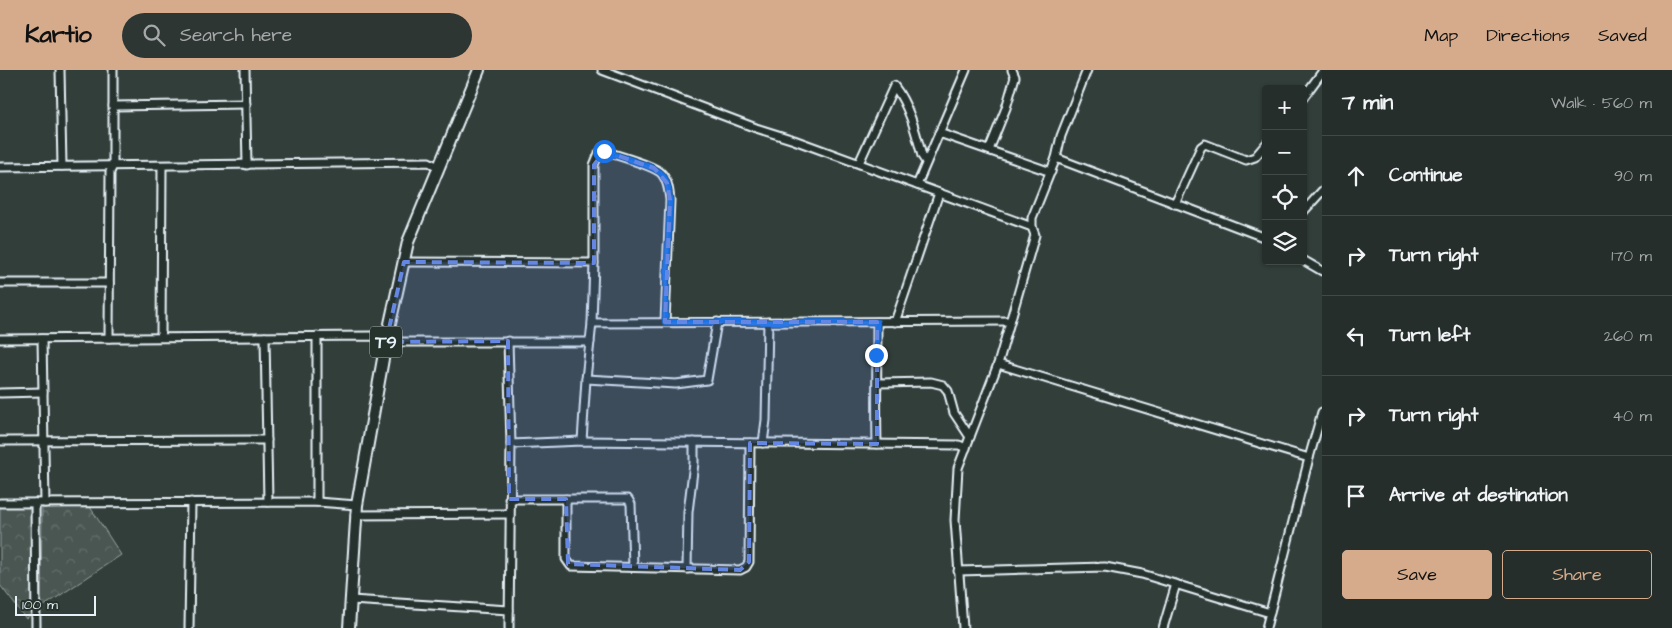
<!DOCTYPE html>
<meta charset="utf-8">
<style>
body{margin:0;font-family:"Architects Daughter",sans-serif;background:#2e3633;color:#f1f3f6}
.controls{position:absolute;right:15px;top:15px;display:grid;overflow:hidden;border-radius:5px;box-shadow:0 1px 4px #0004}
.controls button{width:45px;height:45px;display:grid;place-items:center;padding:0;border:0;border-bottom:1px solid #424a47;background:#262e2b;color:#f1f3f6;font:25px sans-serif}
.scale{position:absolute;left:15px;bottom:12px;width:81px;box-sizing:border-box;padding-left:5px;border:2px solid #e8f1f8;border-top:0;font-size:14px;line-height:18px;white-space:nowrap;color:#e8f1f8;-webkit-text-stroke:4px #26332d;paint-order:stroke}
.stop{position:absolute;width:15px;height:15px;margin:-11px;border:4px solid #1a73e8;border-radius:50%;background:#fff}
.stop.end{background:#1a73e8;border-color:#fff;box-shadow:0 1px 5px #0008}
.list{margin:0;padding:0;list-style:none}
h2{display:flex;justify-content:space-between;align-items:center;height:65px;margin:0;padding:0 20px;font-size:21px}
h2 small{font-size:16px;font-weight:400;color:#a4a8a9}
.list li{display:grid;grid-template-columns:32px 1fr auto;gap:15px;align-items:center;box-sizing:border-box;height:80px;padding:0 20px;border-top:1px solid #424a47}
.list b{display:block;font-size:19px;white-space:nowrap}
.list em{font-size:16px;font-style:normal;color:#a4a8a9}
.actions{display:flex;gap:10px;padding:15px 20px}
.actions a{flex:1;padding:11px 0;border:1px solid #d6ab8b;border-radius:5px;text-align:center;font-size:18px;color:#d6ab8b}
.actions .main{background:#d6ab8b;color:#111}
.icon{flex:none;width:28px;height:28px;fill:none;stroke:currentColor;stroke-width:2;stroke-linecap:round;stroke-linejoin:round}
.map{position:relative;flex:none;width:1322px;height:558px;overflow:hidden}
header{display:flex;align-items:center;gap:30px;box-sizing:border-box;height:70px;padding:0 25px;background:#d6ab8b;color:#111}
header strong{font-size:24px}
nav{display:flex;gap:28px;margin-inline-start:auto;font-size:18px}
.search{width:350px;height:45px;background:#2e3633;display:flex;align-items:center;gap:12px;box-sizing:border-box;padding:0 18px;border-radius:28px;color:#a4a8a9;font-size:19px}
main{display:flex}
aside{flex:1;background:#262e2b}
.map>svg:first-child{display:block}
.forest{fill:url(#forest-crowns);stroke:#98a4a4}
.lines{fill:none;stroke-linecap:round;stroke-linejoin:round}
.minor-casing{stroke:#e8f1f8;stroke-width:11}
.highway-casing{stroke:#e8f1f8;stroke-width:14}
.minor{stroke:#26332d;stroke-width:7}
.highway{stroke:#26332d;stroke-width:10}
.route{stroke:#1a73e8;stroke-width:6}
.marked{fill:#6487e3;fill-opacity:0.2;stroke:#6487e3;stroke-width:4;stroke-dasharray:10 6;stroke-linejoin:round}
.labels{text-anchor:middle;stroke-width:4;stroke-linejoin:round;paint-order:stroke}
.shield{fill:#26332d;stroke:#aeb8bb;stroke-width:1}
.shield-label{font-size:18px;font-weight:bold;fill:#e8f1f8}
</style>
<header>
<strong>Kartio</strong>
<div class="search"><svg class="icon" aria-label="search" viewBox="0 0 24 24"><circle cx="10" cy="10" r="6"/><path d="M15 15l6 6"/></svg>Search here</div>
<nav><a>Map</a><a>Directions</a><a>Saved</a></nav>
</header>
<main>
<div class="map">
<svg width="1322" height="558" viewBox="0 0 1322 558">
<defs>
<pattern id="forest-crowns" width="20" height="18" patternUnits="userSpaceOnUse" patternTransform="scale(1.25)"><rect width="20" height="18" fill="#495651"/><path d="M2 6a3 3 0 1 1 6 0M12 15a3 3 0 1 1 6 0" fill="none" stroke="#636f6b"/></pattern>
</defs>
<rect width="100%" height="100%" fill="#323e39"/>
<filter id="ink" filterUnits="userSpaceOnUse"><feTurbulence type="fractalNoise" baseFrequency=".02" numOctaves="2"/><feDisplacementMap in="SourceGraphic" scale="10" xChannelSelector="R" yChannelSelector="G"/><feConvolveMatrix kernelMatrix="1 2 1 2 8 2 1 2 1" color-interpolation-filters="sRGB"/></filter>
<g filter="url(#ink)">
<!-- forest -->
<g class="forest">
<polygon points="33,435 33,543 26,549 0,515 0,436"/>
<polygon points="90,437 121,485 41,538 42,438"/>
</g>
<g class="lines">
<!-- minor casing -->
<g class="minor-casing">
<g id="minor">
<polyline points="60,0 62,96"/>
<polyline points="245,0 247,95"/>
<polyline points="602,0 756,58 794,70 1032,157 1035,165 998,294 958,398 955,450 963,558"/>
<polyline points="1303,28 1322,2"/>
<polyline points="113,36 246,34"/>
<polyline points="939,63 1051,102"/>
<polyline points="989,80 1006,38 1015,7 1012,0"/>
<polyline points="1056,88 1266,168"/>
<path d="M859,93L894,16C909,35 916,63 922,86L926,92"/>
<polyline points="0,97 429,92 438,97"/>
<polyline points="917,115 966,0"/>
<polyline points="1175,134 1201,77 1205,74 1246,90 1255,87 1266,74"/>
<polyline points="1303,142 1322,121"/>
<polyline points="1032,157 1032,148 1056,88 1061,66 1087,0"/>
<polyline points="1303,190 1322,201"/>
<polyline points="404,192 594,193"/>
<polyline points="0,213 109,213"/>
<polyline points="895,252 939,123"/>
<polyline points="592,253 1010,251"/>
<polyline points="161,267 162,96"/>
<polyline points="265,267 268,432"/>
<polyline points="109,268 110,102 113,96 113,0"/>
<polyline points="0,269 373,266 386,272 590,272"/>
<polyline points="42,269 45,433"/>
<polyline points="508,271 511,374 509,558"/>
<polyline points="998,294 1309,388"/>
<polyline points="586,309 676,314 707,310 717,252"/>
<polyline points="878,313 931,312 943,315 948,321 954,343 970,367"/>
<polyline points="0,323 43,322"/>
<polyline points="0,371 267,370"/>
<path d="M582,371L586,309L592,253L594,193V95L599,83L604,81C615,85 656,96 662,104C668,111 669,121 670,130L665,252"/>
<polyline points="763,373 766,350 768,252"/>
<polyline points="511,374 582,371 959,375 966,378"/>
<path d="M877,374C876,333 877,293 877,252"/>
<polyline points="509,429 628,429 631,434 633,497"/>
<polyline points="566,429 566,489 571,496 740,500 746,497 749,492 750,373"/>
<polyline points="317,432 317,266"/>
<polyline points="0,433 317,432 357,435"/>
<polyline points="35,433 36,558"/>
<polyline points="355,445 509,444"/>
<polyline points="687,499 688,442 694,393 694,372"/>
<polyline points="958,501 1105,497 1142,504 1270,543"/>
<polyline points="351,530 509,540"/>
<polyline points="189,558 191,432"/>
<polyline points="1163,558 1176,514"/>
<polyline points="1266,558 1309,388 1322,342"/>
</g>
</g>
<!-- highway casing -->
<g class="highway-casing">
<polyline id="highway" points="349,558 357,435 386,272 408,172 479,0"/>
</g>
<!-- minor -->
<use href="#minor" class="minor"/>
<!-- highway -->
<use href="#highway" class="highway"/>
</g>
</g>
<g class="lines" filter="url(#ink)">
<!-- route -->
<path class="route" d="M604,81C615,85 656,96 662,104C668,111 669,121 670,130L665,252H877L876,285"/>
</g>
<!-- marked area -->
<path class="marked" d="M604,81L654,98L667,113L670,130L665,252H877V374L750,373L749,492L740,500L568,494L566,429H509L508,271L386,272L404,192L594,193V95Z"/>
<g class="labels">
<!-- shield labels -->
<rect class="shield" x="370" y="256.5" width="32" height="31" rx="4"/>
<g class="shield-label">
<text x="386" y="278">T9</text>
</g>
</g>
</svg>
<div class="controls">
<button>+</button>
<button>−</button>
<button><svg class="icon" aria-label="locate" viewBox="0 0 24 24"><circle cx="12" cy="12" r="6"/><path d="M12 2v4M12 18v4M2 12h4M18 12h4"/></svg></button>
<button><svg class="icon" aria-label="layers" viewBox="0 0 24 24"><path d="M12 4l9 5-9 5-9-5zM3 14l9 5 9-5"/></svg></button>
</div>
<div class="scale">100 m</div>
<div class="stop" style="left:604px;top:81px"></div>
<div class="stop end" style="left:876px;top:285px"></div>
</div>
<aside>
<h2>7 min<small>Walk · 560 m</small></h2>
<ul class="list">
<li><svg class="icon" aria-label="ahead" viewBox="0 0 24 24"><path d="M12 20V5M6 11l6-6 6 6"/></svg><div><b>Continue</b></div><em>90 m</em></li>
<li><svg class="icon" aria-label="right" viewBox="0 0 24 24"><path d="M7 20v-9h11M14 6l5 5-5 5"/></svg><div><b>Turn right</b></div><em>170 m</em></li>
<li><svg class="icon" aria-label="left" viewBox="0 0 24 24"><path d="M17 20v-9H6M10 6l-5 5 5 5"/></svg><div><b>Turn left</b></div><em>260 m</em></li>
<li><svg class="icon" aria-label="right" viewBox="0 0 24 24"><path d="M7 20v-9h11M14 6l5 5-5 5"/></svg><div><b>Turn right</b></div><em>40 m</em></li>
<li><svg class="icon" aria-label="arrive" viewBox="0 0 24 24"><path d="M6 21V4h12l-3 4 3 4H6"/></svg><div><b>Arrive at destination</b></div></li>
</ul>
<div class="actions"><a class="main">Save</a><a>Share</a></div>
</aside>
</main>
